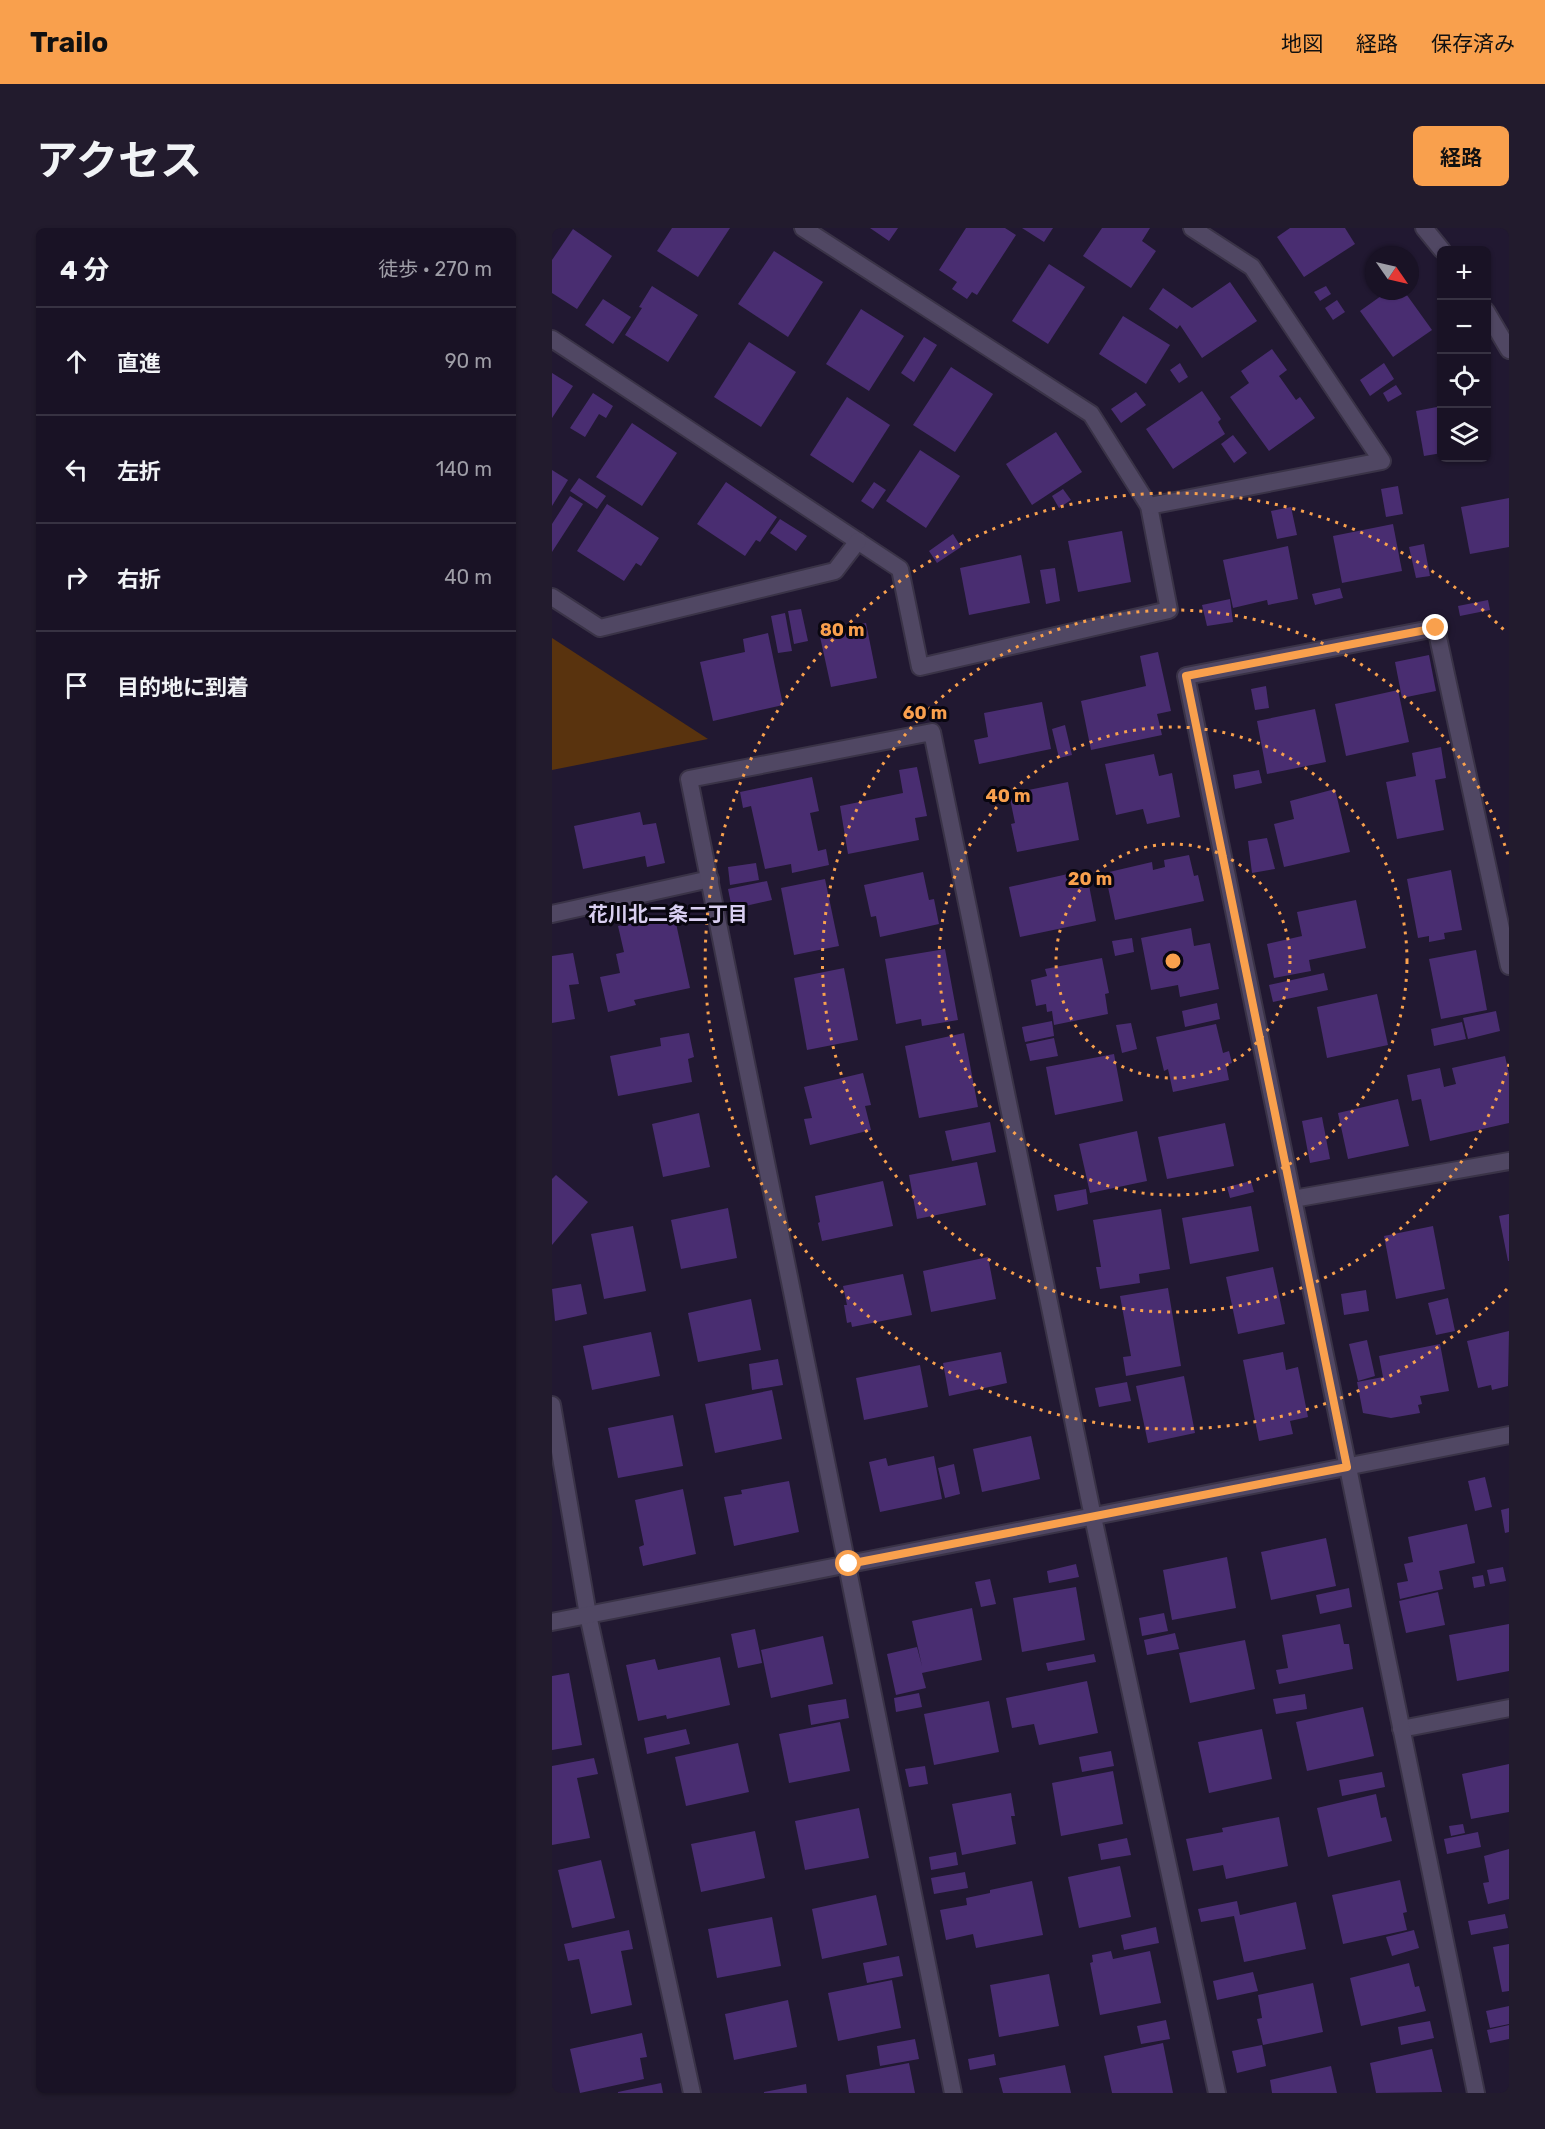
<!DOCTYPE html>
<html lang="ja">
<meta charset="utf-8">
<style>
body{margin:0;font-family:Rubik,"Noto Sans JP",sans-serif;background:#221b2d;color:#f1f3f6}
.controls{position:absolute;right:18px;top:18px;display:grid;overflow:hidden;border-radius:9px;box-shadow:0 2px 4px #0004}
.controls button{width:54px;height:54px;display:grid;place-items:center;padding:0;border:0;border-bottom:2px solid #373242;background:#191225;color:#f1f3f6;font:30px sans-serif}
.compass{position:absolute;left:813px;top:18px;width:54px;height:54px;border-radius:50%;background:#191225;box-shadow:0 2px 4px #0004;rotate:124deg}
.stop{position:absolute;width:18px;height:18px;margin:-14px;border:4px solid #f9a04d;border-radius:50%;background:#fff}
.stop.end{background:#f9a04d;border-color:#fff;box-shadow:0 2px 6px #0008}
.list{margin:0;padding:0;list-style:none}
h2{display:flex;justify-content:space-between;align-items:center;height:78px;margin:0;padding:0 24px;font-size:26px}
h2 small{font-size:20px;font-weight:400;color:#9f9ea7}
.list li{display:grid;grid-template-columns:39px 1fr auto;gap:18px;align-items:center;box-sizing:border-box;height:108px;padding:0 24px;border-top:2px solid #373242}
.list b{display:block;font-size:22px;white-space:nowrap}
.list em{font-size:20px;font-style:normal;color:#9f9ea7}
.icon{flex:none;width:33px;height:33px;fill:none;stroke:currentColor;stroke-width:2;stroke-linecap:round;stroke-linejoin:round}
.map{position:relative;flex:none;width:957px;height:1865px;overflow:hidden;border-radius:9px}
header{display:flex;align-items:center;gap:36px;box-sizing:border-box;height:84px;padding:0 30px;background:#f9a04d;color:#111}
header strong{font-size:28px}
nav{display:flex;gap:33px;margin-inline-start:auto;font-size:21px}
.intro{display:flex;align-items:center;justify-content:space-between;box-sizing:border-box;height:144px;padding:0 36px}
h1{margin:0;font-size:42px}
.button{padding:15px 27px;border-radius:9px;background:#f9a04d;color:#111;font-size:21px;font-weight:700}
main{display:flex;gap:36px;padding:0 36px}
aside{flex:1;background:#191225;border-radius:9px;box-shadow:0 2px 4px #0004}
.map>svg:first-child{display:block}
.green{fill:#59330e}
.building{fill:#492d71}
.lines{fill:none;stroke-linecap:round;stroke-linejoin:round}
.minor-casing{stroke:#3a3347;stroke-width:20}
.tertiary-casing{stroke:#3a3347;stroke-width:20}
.minor{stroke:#504763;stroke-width:16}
.tertiary{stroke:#504763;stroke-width:16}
.route{stroke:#f9a04d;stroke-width:8}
.ring{fill:none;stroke:#f9a04d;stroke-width:3;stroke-dasharray:3 6}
.labels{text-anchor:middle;stroke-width:6;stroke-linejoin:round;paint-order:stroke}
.neighbourhood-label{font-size:20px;font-weight:bold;fill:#d9cff1;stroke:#090610}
.centre{fill:#f9a04d;stroke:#090610;stroke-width:3}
.ring-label{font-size:18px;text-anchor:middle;font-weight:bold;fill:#f9a04d;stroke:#090610;stroke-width:6;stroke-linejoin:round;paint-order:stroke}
</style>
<header>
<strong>Trailo</strong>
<nav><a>地図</a><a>経路</a><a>保存済み</a></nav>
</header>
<div class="intro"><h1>アクセス</h1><a class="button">経路</a></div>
<main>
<aside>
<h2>4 分<small>徒歩 · 270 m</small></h2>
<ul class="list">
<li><svg class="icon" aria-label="ahead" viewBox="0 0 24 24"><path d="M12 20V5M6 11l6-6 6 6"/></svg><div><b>直進</b></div><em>90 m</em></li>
<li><svg class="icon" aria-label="left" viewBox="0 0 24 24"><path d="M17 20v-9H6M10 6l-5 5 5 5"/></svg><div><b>左折</b></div><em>140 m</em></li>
<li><svg class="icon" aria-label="right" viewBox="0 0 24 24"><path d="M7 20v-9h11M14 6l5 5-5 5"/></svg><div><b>右折</b></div><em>40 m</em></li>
<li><svg class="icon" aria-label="arrive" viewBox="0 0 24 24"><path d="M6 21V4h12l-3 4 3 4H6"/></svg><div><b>目的地に到着</b></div></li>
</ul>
</aside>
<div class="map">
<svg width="957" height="1865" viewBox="0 0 957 1865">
<rect width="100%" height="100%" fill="#211831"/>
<!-- green -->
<polygon class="green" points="0,410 156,511 0,542"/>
<!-- building -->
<g class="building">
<polygon points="120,0 178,0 146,49 105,23"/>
<polygon points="318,0 346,0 337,13"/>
<polygon points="414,0 453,0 464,7 425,67 420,64 415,71 400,61 405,54 387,42"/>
<polygon points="470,0 501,0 492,14"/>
<polygon points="550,0 598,0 590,13 604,23 579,60 531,28"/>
<polygon points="738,0 793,0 803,16 752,49 725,9"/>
<polygon points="21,1 60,28 25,81 0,65 0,32"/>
<polygon points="222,23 271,54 236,109 186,76"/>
<polygon points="497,36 533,59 496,116 460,93"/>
<polygon points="678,54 705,93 650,130 628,97 625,101 597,81 611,60 640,80"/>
<polygon points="100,58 146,87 116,134 73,107 90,80 87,79"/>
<polygon points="774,58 779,66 768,73 762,64"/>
<polygon points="836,63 852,63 880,102 841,129 808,83"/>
<polygon points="51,71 79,89 61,116 33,97"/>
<polygon points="785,72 793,84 781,92 773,80"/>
<polygon points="309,81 352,108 317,163 274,136"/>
<polygon points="571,88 618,117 594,156 547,126"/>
<polygon points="372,109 385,117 362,154 349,145"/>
<polygon points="197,114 244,144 209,199 162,169"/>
<polygon points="720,121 735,142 727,148 744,172 748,169 763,190 717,223 678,169 697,155 689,143"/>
<polygon points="628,135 636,149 627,155 618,142"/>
<polygon points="832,135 842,151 818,168 808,152"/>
<polygon points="399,139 441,166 403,224 361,197"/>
<polygon points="0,145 21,158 0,190"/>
<polygon points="844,157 850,166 836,174 831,165"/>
<polygon points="650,163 669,191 666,194 673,206 621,241 594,201"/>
<polygon points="584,164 594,177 569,195 559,181"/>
<polygon points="41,165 61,178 54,190 47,186 33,209 18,200"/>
<polygon points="295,169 338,197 301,255 258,227"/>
<polygon points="890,178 890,225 872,228 864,183"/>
<polygon points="80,195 125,225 90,278 44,249"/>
<polygon points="504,204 530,244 480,277 454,236"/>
<polygon points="681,207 695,225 682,235 669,216"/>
<polygon points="368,222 408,248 374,300 334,273"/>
<polygon points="0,242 16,252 0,278"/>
<polygon points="27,250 54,268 45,281 18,263"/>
<polygon points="174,254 225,289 208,314 204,312 193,328 145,296"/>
<polygon points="322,254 334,262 321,281 309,273"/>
<polygon points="846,258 851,286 834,289 829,261"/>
<polygon points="511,261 519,272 507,280 500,268"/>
<polygon points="18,268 31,276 0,324 0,296"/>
<polygon points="957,270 957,319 918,326 909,279"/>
<polygon points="55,276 107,310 89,338 84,335 72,353 25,323"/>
<polygon points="739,279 745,307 725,311 719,283"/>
<polygon points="228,291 255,308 244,323 218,305"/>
<polygon points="841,296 850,343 790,355 781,308"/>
<polygon points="570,303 579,354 526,364 516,313"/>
<polygon points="401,306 409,319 385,335 377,323"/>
<polygon points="872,316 878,348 864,350 857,319"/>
<polygon points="736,318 746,371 716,377 715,372 681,380 671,332"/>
<polygon points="469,327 478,375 417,387 408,340"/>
<polygon points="503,340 508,373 494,376 488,342"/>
<polygon points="788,360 791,370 763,377 760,366"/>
<polygon points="678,371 681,394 655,398 650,377"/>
<polygon points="936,372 938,382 908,388 906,378"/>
<polygon points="249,381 256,413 242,416 236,383"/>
<polygon points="233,385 240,423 226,425 219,388"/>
<polygon points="314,395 325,450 279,459 267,404"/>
<polygon points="216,405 231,477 161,493 148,434 193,424 191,411"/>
<polygon points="606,424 619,483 605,486 610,507 539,522 529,473 594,458 588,428"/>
<polygon points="877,427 884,463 850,470 843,434"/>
<polygon points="714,458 717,480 703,482 699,461"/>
<polygon points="846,462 857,514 794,528 783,476"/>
<polygon points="490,474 499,521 427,536 422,512 436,509 432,485"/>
<polygon points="763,481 774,534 715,546 705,493"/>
<polygon points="513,497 520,527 507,530 500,501"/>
<polygon points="889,519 894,550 883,552 892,602 845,611 834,554 864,548 860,525"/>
<polygon points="602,526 607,548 620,545 628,589 595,596 591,581 564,587 553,536"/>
<polygon points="365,539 375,588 363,590 367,612 296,626 288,578 351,565 347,542"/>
<polygon points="707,542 710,555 683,561 681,547"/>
<polygon points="260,549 267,583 258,585 266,623 274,621 277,637 240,645 239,636 213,641 199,578 191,580 188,564"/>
<polygon points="516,554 527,612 465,624 459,596 463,595 457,566"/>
<polygon points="783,561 798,624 732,639 722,596 742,591 738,573"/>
<polygon points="88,584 91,597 104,595 113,635 95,639 93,628 31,641 22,598"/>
<polygon points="715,610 723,641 700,645 696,613"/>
<polygon points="637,627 642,648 646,647 652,673 563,692 553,645 600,634 601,642 613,639 612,632"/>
<polygon points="204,635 207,652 178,657 176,639"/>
<polygon points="534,642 544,693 468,709 457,659"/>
<polygon points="899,642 910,702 892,705 893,711 877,714 877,708 866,710 855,651"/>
<polygon points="371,644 377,672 382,671 387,696 328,709 324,688 319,689 312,657"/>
<polygon points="273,651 287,718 242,727 229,660"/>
<polygon points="215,653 220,672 180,681 176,661"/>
<polygon points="804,672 814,720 757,732 759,743 722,750 715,716 750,708 745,684"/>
<polygon points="122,686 138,760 82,772 84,777 56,784 48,749 68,745 64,726 72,724 66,698"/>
<polygon points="639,700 642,718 658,715 667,761 628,769 626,757 599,762 589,710"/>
<polygon points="580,710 582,724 563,728 560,713"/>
<polygon points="393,721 406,792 370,798 369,791 344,796 333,731"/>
<polygon points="924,722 935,782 889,791 877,731"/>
<polygon points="21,725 27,756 17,757 23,791 0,795 0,728"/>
<polygon points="550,730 557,765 553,766 556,786 502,797 500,783 495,784 494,776 484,778 479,752 495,748 493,741"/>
<polygon points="292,740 306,812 255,822 242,750"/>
<polygon points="772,745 776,762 721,774 717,757"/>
<polygon points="825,766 836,817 775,830 765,779"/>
<polygon points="665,775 668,791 633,799 630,783"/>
<polygon points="944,783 948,803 916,811 911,790"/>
<polygon points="500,793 502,808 473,814 470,799"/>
<polygon points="910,794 914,811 882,818 879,801"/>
<polygon points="579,795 585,821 570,825 564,797"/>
<polygon points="664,796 671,825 677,823 680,835 674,837 677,852 621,864 616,841 612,843 604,809"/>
<polygon points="137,805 142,829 136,831 140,854 66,868 58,828 109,818 108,810"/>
<polygon points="412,805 426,879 367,890 353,818"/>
<polygon points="502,810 506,828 478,833 474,816"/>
<polygon points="562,826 571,873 503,887 494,839"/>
<polygon points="953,828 957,846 957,895 878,913 869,871 860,873 855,847 888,840 892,859 904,856 900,840"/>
<polygon points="311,845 319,877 313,878 319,902 258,917 252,891 260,890 252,859"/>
<polygon points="846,871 857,918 796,931 786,885"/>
<polygon points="147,885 158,939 111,949 100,896"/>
<polygon points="770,889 778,931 758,935 750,893"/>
<polygon points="438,894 444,924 400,933 393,903"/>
<polygon points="673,895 682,938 615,951 606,909"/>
<polygon points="585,903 595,953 538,965 527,916"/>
<polygon points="425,934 434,977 365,991 357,947"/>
<polygon points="4,947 36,974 0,1017 0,951"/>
<polygon points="331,953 341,998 270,1013 266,995 268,994 263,968"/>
<polygon points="699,953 702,964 678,970 675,959"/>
<polygon points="534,961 536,976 505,983 502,967"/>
<polygon points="699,978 707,1023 638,1036 630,990"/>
<polygon points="176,980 185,1030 129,1041 119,992"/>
<polygon points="609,981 618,1041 587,1046 588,1055 548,1061 544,1039 549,1039 541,992"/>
<polygon points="957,986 957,1033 956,1033 947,988"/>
<polygon points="81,998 94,1063 52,1071 39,1006"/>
<polygon points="881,998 893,1061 844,1071 832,1008"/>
<polygon points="436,1029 444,1071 379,1084 371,1043"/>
<polygon points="721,1039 733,1096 686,1106 674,1049"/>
<polygon points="351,1046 360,1087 300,1099 299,1094 295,1095 292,1077 295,1077 291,1058"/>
<polygon points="29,1056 35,1086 3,1093 0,1061"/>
<polygon points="616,1060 629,1138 574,1148 571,1129 579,1128 568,1068"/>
<polygon points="814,1062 817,1083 792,1087 789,1066"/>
<polygon points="896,1070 903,1103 884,1107 876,1075"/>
<polygon points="199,1071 209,1122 146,1134 136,1085"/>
<polygon points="957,1103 956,1158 940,1162 939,1157 926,1160 915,1113"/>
<polygon points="99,1104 108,1148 40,1162 31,1118"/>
<polygon points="815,1112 823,1148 806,1153 797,1116"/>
<polygon points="888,1116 897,1163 868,1168 870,1176 866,1177 868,1185 839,1190 811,1185 805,1154 831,1149 827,1128"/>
<polygon points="449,1124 455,1155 397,1168 391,1135"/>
<polygon points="731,1124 734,1142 746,1139 756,1189 738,1193 741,1206 707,1213 691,1132"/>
<polygon points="226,1131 231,1157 200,1162 197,1136"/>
<polygon points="368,1137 376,1179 312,1192 304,1150"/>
<polygon points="632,1148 643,1205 596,1215 584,1158"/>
<polygon points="575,1154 579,1173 547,1179 543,1160"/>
<polygon points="220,1162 230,1211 163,1225 153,1176"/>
<polygon points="121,1187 131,1238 66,1250 56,1200"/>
<polygon points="479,1208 488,1251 430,1264 421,1221"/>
<polygon points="382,1228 390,1271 328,1284 317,1234 334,1230 336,1238"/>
<polygon points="402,1236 408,1266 393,1270 386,1240"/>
<polygon points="933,1249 940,1279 923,1283 916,1253"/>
<polygon points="237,1253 247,1304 182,1318 172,1269 190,1266 189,1262"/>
<polygon points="131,1261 144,1326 91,1338 87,1319 92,1317 83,1272"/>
<polygon points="957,1280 957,1304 953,1305 949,1282"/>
<polygon points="915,1296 923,1335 887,1343 891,1361 848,1371 845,1355 856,1353 852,1336 861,1334 856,1309"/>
<polygon points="774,1310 784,1358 719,1372 709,1324"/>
<polygon points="675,1329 684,1380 620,1392 611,1342"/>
<polygon points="524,1336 527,1349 497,1355 495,1343"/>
<polygon points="951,1339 954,1353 938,1356 935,1342"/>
<polygon points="931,1347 933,1358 922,1360 920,1349"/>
<polygon points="438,1351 444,1376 429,1379 423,1354"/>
<polygon points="524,1359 533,1412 470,1424 461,1370"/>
<polygon points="797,1360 800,1379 768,1386 764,1367"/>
<polygon points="886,1364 893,1397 854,1405 847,1373"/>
<polygon points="420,1380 430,1432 370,1445 374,1460 344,1467 335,1426 365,1419 370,1438 360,1393"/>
<polygon points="612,1385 616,1403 590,1408 587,1390"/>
<polygon points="788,1396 792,1416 797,1416 801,1441 727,1456 724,1442 736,1440 730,1407"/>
<polygon points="957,1396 957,1443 905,1453 897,1407"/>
<polygon points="203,1401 210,1435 186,1440 179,1406"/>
<polygon points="623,1405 627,1421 595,1427 592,1412"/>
<polygon points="271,1408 281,1456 219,1470 209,1422"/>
<polygon points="693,1412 703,1461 638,1475 627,1425"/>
<polygon points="542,1426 544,1434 496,1443 494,1435"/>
<polygon points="168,1429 178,1477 115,1491 114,1487 86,1493 74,1437 103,1431 106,1442"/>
<polygon points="17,1445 30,1517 0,1522 0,1448"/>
<polygon points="535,1453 546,1505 487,1517 482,1496 460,1500 454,1470"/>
<polygon points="367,1465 370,1479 344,1484 342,1470"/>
<polygon points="753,1466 755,1481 724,1486 721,1471"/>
<polygon points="294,1471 297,1490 259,1497 256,1477"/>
<polygon points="437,1473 447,1524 382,1537 372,1486"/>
<polygon points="811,1479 822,1528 755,1543 744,1494"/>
<polygon points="288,1494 298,1543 237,1555 227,1506"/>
<polygon points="134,1501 138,1516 95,1526 92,1510"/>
<polygon points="710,1501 720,1551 657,1565 646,1514"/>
<polygon points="186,1515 197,1564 134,1578 123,1529"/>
<polygon points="559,1523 562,1538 530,1544 527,1529"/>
<polygon points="42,1530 46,1546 25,1550 38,1610 0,1617 0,1538"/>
<polygon points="957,1536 957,1584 919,1591 910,1546"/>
<polygon points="373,1538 376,1556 357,1559 353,1541"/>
<polygon points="561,1543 571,1596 509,1608 500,1555"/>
<polygon points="830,1544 833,1559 790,1568 787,1552"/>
<polygon points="459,1565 463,1588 459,1588 464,1616 410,1627 400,1576"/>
<polygon points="824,1566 829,1590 834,1589 840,1613 776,1629 765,1580"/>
<polygon points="307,1580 317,1630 253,1642 243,1593"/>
<polygon points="727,1589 736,1638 674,1651 671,1637 641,1643 634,1611 671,1604 670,1600"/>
<polygon points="911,1596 913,1605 899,1608 897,1598"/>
<polygon points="203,1603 213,1650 149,1664 139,1616"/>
<polygon points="926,1604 929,1619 895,1626 892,1611"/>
<polygon points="575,1610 579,1627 549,1632 546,1616"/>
<polygon points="957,1621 957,1671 936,1676 931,1655 937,1654 932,1628"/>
<polygon points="404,1624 406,1637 379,1642 377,1629"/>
<polygon points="49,1632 63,1690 20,1700 6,1642"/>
<polygon points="568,1638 579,1689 527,1700 516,1649"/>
<polygon points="413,1644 416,1660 382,1666 379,1650"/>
<polygon points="848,1652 855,1684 851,1685 855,1702 791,1716 780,1667"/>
<polygon points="480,1653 491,1707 424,1720 421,1706 394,1712 388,1682 415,1677 414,1670 438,1665 438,1662"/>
<polygon points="324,1667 335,1717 270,1731 260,1681"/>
<polygon points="685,1673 688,1687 744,1674 754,1721 692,1734 682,1688 649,1694 646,1681"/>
<polygon points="953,1686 956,1700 919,1707 916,1693"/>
<polygon points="220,1689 229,1738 165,1750 156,1701"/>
<polygon points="604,1699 607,1715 572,1722 569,1707"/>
<polygon points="77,1702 81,1721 69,1723 80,1777 39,1786 27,1731 16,1733 12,1716"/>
<polygon points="862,1702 867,1720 840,1728 834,1709"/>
<polygon points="957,1716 957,1763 950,1764 941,1719"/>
<polygon points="559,1723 561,1731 598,1723 609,1775 548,1787 538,1735 541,1734 540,1727"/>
<polygon points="347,1728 351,1748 315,1755 311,1735"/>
<polygon points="857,1735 863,1759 867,1758 874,1783 809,1798 798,1750"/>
<polygon points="701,1744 706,1763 665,1772 661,1753"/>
<polygon points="497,1746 507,1798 447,1809 438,1757"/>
<polygon points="340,1752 349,1800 286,1813 276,1765"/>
<polygon points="761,1755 771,1804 711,1817 705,1791 710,1790 706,1767"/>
<polygon points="236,1772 245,1819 182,1832 173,1786"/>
<polygon points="957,1778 957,1796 938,1800 934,1783"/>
<polygon points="614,1792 618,1811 589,1816 585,1798"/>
<polygon points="878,1793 882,1810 849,1817 846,1799"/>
<polygon points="957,1797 957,1811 938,1815 935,1802"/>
<polygon points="90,1805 95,1829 88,1830 92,1851 28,1865 18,1821"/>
<polygon points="363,1811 367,1831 328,1838 325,1818"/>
<polygon points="611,1815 621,1865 560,1865 552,1828"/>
<polygon points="710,1817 714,1838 685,1845 680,1823"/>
<polygon points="880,1821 890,1864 824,1865 818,1835"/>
<polygon points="442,1826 444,1837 418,1842 416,1831"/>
<polygon points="357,1835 363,1865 297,1865 294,1847"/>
<polygon points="513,1837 519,1865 451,1865 447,1850"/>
<polygon points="779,1838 785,1865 720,1865 718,1852"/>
<polygon points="109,1855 111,1865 66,1865 66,1864"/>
<polygon points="254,1856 255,1865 212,1865 212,1864"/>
</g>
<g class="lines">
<!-- minor casing -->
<g class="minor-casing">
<g id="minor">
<polyline points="0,111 348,341 368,439 617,382 597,278 539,186 251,0"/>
<polyline points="597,278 830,233 700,39 640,0"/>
<polyline points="0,369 48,400 283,343 306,313"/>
<polyline points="0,686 158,651"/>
<polyline points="741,971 957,933"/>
<polyline points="0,1177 36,1387 140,1865"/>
<polyline points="0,1394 957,1207"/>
<polyline points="849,1501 957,1480"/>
<polyline points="401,1865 137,551 380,504 541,1289 665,1865"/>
<polyline points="924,1865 634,448 884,400 957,738"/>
</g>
</g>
<!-- tertiary casing -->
<g class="tertiary-casing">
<g id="tertiary">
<polyline points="872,0 890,22"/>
<polyline points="934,83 957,122"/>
</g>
</g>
<!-- minor -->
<use href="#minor" class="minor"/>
<!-- tertiary -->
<use href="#tertiary" class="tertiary"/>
</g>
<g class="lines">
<!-- route -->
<polyline class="route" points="297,1336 795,1239 634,448 884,400"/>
</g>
<!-- distance rings -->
<g class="ring">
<circle cx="621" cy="733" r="117"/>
<circle cx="621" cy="733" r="234"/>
<path d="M957 836A351 351 0 1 1 957 630"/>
<path d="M955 1061A468 468 0 1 1 955 405"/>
</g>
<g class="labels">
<!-- neighbourhood labels -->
<g class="neighbourhood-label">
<text x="116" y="693">花川北二条二丁目</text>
</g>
</g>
<circle cx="621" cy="733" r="9" class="centre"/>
<g class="ring-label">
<text x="290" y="408">80 m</text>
<text x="373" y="491">60 m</text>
<text x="456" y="574">40 m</text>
<text x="538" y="657">20 m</text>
</g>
</svg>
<div class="controls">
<button>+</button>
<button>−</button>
<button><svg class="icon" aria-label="locate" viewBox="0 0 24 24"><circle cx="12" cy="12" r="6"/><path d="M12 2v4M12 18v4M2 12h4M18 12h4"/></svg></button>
<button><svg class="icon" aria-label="layers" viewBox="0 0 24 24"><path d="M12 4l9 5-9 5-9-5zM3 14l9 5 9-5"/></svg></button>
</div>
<svg class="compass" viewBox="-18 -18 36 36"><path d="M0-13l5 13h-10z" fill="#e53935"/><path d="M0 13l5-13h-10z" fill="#9f9ea7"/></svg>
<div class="stop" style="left:297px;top:1336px"></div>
<div class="stop end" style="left:884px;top:400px"></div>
</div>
</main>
